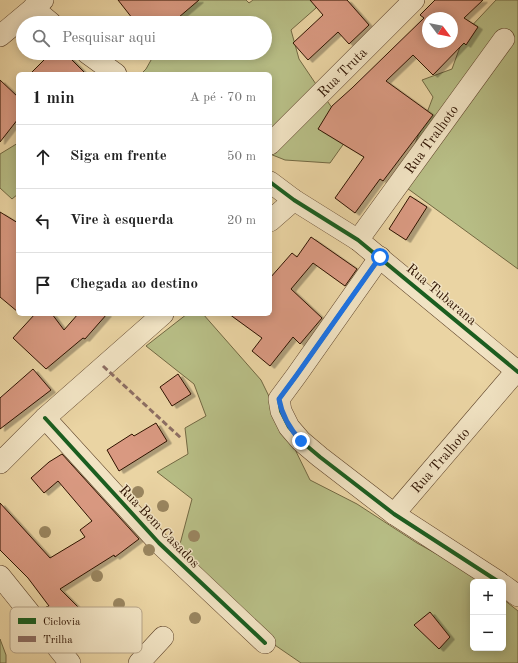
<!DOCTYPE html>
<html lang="pt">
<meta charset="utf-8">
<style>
body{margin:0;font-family:"Old Standard TT",serif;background:#f6f6f6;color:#222}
.controls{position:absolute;right:12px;bottom:12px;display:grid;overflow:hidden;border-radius:6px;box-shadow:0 2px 10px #0003}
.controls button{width:36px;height:36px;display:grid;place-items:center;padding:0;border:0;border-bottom:1px solid #e0e0e0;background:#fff;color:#222;font:20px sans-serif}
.compass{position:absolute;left:422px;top:12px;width:36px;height:36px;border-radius:50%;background:#fff;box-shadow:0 2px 10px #0003;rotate:122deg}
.stop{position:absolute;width:12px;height:12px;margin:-9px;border:3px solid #1a73e8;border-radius:50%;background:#fff}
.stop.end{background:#1a73e8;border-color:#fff;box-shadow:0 1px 4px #0008}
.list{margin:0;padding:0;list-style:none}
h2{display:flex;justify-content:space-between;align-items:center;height:52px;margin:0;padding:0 16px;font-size:17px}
h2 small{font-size:13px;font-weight:400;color:#767676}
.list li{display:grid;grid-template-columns:26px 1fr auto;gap:12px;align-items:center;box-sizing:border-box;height:64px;padding:0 16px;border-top:1px solid #e0e0e0}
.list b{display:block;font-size:15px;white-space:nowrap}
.list em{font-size:13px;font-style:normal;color:#767676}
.icon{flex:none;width:22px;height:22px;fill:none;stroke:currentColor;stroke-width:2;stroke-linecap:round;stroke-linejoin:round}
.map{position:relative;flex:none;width:518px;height:663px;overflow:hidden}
.search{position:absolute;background:#fff;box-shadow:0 2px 10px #0003;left:16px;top:16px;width:256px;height:44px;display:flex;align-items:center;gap:10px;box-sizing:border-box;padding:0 14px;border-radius:22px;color:#767676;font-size:15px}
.panel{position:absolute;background:#fff;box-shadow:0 2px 10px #0003;left:16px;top:72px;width:256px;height:244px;border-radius:6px}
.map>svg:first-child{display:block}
.green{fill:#b7bd85;stroke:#726842}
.building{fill:#d99981;stroke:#2e1200;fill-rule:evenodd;filter:url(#shadow)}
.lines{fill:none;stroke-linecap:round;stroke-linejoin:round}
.minor-casing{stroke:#5d4229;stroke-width:22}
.minor{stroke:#f1e3c3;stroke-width:21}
.quiet{stroke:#8d6e63;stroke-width:3;stroke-dasharray:6 3;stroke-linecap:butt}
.cycleway-casing{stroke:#f1e3c3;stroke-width:6}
.cycleway{stroke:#1b5e20;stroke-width:4}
.tree{fill:#99855f}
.route{stroke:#1a73e8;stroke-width:5}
.labels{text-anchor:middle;stroke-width:3;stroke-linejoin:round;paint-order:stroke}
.street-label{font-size:14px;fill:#2e1200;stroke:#f1e3c3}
.key{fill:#f1e3c3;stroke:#b6a488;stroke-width:1}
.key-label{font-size:11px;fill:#2e1200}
</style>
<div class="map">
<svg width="518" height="663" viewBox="0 0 518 663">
<defs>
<filter id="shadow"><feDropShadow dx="4.5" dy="2.5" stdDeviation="0" flood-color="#0004"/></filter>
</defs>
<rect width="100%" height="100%" fill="#ead4a3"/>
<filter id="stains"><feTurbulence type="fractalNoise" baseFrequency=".005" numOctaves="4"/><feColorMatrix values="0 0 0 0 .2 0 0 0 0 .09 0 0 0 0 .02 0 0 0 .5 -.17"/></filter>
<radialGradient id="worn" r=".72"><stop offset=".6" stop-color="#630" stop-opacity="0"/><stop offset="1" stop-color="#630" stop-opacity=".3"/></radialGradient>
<!-- green -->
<g class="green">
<polygon points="189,0 246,0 249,3 253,0 317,0 316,8 291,30 299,59 330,105 352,132 330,163 285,160 270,154 270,74 141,74 146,69 155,53 265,53 265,23 159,23"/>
<polygon points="496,0 518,0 518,269 400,183 433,97 422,80 452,69 465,33"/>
<polygon points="18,143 18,194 12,199 0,188 0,154"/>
<polygon points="187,314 203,314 261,380 310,480 357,504 417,543 469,572 482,582 473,582 473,648 503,648 503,599 518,611 518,663 301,663 215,604 180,544 192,499 157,472 188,454 185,428 206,416 194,384 146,346"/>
<polygon points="0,639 6,655 6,663 0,663"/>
</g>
<!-- building -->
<g class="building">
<polygon points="118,0 199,0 172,23 136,23"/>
<polygon points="310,0 347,0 369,25 349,44 338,32 308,60 293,43 323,15"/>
<path d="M435,0H483L464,18L478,27L466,45L464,43L433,75L413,55L386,81L433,115L383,181L380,179L355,213L335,198L364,157L318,129L332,106L352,88L424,18L420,15ZM428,18H452V42H428Z"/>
<polygon points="51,53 65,53 86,74 30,74"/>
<polygon points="0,80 18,97 18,119 0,142"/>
<polygon points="410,196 427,207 406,240 389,229"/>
<polygon points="0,212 18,223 18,312 0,297"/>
<polygon points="311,237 357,269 345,286 313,263 291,289 322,318 300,344 293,337 270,366 252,351 262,338 229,314 270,314 270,278 292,253 297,257"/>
<polygon points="35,314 52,314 64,330 78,314 107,314 85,339 83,338 46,369 13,338"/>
<polygon points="33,369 51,390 0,429 0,398"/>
<polygon points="178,374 191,394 172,406 160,387"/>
<polygon points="156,423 167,441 119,471 107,450 132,434 134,436"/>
<polygon points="62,454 139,539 115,557 114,555 60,589 89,618 93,614 105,626 88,648 69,638 74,634 46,607 49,606 28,578 0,550 0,503 50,558 85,537 80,530 92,521 58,481 44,493 31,478 49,462"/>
<polygon points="430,612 450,637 439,649 414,625"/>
</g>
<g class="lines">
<!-- minor casing -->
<g class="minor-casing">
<g id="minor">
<polyline points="33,8 51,23"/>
<polyline points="0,36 43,0"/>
<polyline points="87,53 116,74"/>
<polyline points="270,144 414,0"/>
<polyline points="270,182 294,200 358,240 518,372"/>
<polyline points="270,221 294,200"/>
<polyline points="358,240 504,39"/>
<polyline points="380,257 296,376 279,399 281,411 289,427 301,441 320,457 394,514 499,582"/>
<polyline points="45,418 159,543 265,643"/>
<polyline points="0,463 45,418 163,314"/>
<polyline points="394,514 518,369"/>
<polyline points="0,576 70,663"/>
<polyline points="503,585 518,596"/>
<polyline points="139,663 163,637"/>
</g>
</g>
<!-- minor -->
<use href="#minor" class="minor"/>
<!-- quiet -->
<polyline class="quiet" points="103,366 182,439"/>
<!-- cycleway casing -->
<g class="cycleway-casing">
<g id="cycleway">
<polyline points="270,182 294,200 358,240 518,372"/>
<polyline points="380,257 296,376 279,399 281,411 289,427 301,441 320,457 394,514 499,582"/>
<polyline points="45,418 159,543 265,643"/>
</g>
</g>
<!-- cycleway -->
<use href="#cycleway" class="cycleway"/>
</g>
<!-- trees -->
<g class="tree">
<circle cx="138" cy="492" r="6"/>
<circle cx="163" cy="506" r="6"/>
<circle cx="45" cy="532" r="6"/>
<circle cx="194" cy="536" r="6"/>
<circle cx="149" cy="550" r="6"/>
<circle cx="97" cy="576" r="6"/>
<circle cx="119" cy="604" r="6"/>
<circle cx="195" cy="618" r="6"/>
</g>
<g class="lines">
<!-- route -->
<path class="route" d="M301,441C289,428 282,416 279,399L296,376L380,257"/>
</g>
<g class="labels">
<!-- street labels -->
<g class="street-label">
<text transform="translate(342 72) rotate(-45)" y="5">Rua Truta</text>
<text transform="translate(431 139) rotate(-54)" y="5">Rua Tralhoto</text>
<text transform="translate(442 294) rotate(40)" y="5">Rua Tubarana</text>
<text transform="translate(440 460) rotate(-49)" y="5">Rua Tralhoto</text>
<text transform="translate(160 526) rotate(46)" y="5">Rua Bem Casados</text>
</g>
</g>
<!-- legend -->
<rect x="10" y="607" width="132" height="46" rx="6" class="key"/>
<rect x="18" y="618" width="18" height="6" fill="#1b5e20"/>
<rect x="18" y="636" width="18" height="6" fill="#8d6e63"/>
<g class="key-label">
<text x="43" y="625">Ciclovia</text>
<text x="43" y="643">Trilha</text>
</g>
<rect width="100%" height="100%" filter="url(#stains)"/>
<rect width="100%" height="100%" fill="url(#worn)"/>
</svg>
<div class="controls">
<button>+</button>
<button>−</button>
</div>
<svg class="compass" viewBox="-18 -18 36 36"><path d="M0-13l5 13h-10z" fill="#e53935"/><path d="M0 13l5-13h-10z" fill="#767676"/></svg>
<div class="stop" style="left:380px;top:257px"></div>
<div class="stop end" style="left:301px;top:441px"></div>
<div class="search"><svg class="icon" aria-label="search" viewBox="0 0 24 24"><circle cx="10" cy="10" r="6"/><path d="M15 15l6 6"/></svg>Pesquisar aqui</div>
<section class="panel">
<h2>1 min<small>A pé · 70 m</small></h2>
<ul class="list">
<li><svg class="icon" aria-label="ahead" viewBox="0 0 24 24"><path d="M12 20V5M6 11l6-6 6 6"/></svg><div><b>Siga em frente</b></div><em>50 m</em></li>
<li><svg class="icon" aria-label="left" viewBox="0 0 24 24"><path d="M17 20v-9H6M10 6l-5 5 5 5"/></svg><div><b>Vire à esquerda</b></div><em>20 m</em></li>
<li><svg class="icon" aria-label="arrive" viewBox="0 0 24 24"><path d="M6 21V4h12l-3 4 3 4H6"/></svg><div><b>Chegada ao destino</b></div></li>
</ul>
</section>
</div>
